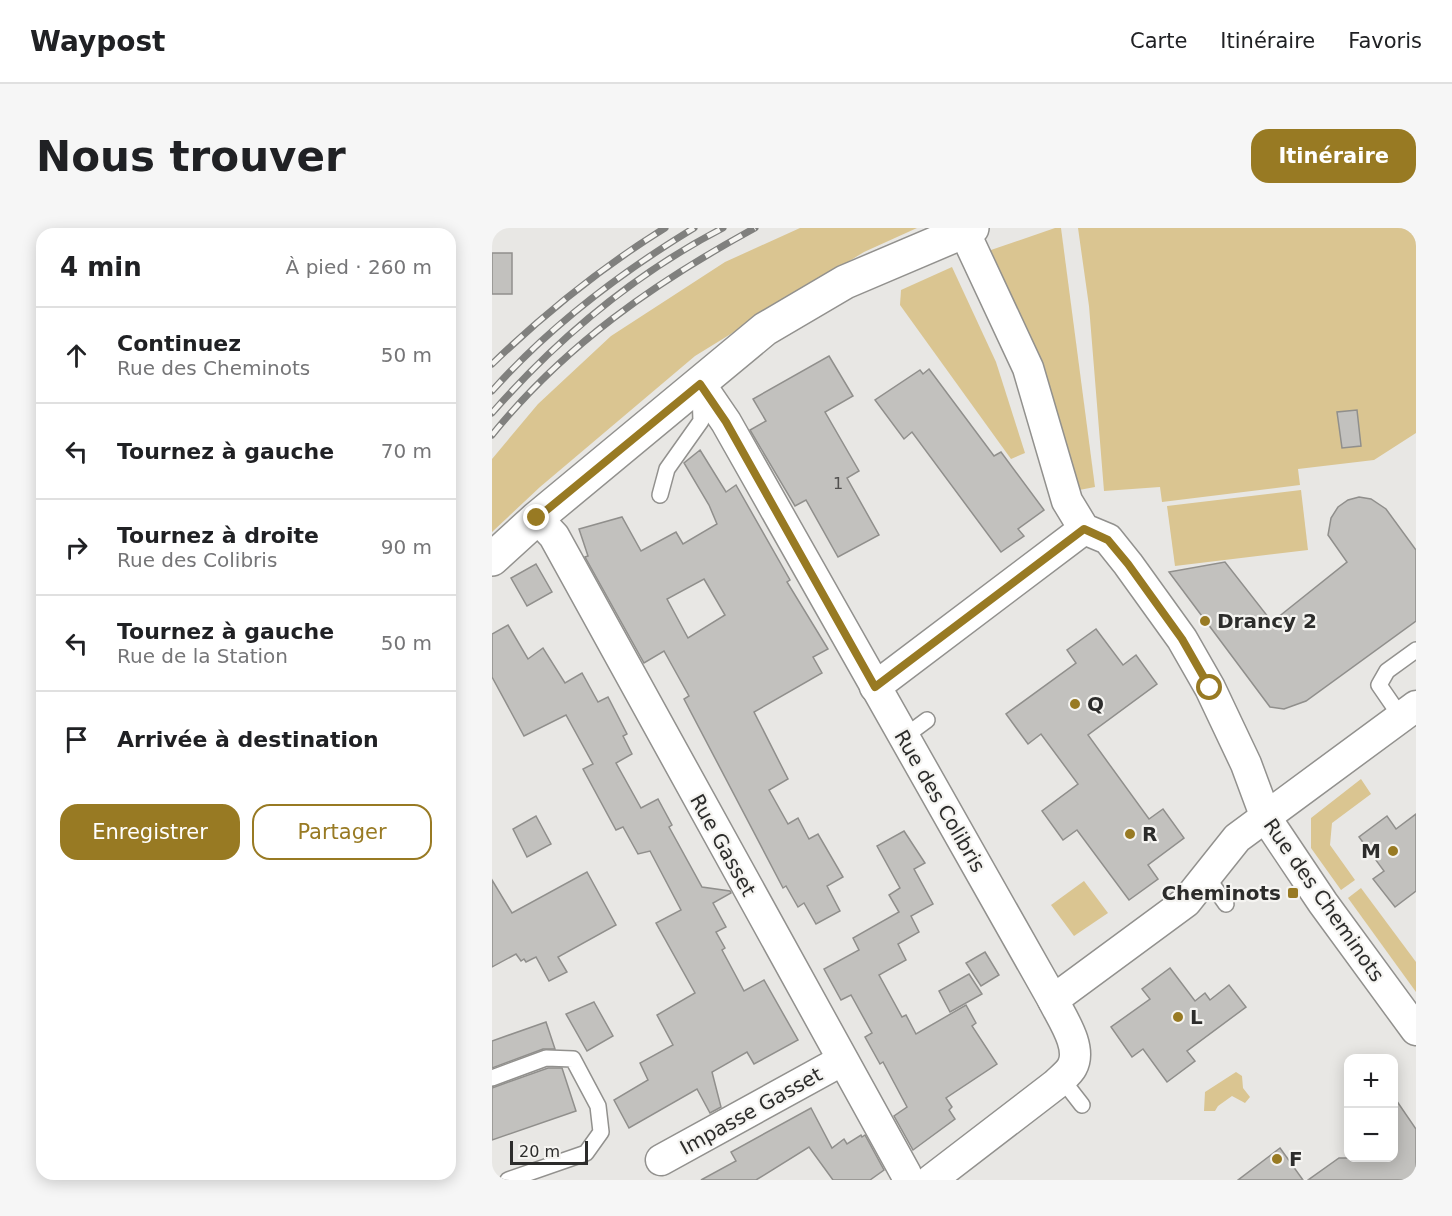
<!DOCTYPE html>
<html lang="fr">
<meta charset="utf-8">
<style>
body{margin:0;font-family:"DejaVu Sans",sans-serif;background:#f6f6f6;color:#202124}
.controls{position:absolute;right:18px;bottom:18px;display:grid;overflow:hidden;border-radius:12px;box-shadow:0 3px 15px #0003}
.controls button{width:54px;height:54px;display:grid;place-items:center;padding:0;border:0;border-bottom:2px solid #e0e0e0;background:#fff;color:#202124;font:30px sans-serif}
.scale{position:absolute;left:18px;bottom:15px;width:78px;box-sizing:border-box;padding-left:6px;border:3px solid #2c2c2b;border-top:0;font-size:16px;line-height:21px;white-space:nowrap;color:#2c2c2b;-webkit-text-stroke:4px #f5f4f1;paint-order:stroke}
.stop{position:absolute;width:18px;height:18px;margin:-14px;border:4px solid #987a23;border-radius:50%;background:#fff}
.stop.end{background:#987a23;border-color:#fff;box-shadow:0 2px 6px #0008}
.list{margin:0;padding:0;list-style:none}
h2{display:flex;justify-content:space-between;align-items:center;height:78px;margin:0;padding:0 24px;font-size:26px}
h2 small{font-size:20px;font-weight:400;color:#757577}
.list li{display:grid;grid-template-columns:39px 1fr auto;gap:18px;align-items:center;box-sizing:border-box;height:96px;padding:0 24px;border-top:2px solid #e0e0e0}
.list b{display:block;font-size:22px;white-space:nowrap}
.list p{margin:0;font-size:20px;white-space:nowrap;color:#757577}
.list em{font-size:20px;font-style:normal;color:#757577}
.actions{display:flex;gap:12px;padding:18px 24px}
.actions a{flex:1;padding:14px 0;border:2px solid #987a23;border-radius:18px;text-align:center;font-size:21px;color:#987a23}
.actions .main{background:#987a23;color:#fff}
.icon{flex:none;width:33px;height:33px;fill:none;stroke:currentColor;stroke-width:2;stroke-linecap:round;stroke-linejoin:round}
.map{position:relative;flex:none;width:924px;height:952px;overflow:hidden;border-radius:18px}
header{display:flex;align-items:center;gap:36px;box-sizing:border-box;height:84px;padding:0 30px;background:#fff;border-bottom:2px solid #e0e0e0}
header strong{font-size:28px}
nav{display:flex;gap:33px;margin-inline-start:auto;font-size:21px}
.intro{display:flex;align-items:center;justify-content:space-between;box-sizing:border-box;height:144px;padding:0 36px}
h1{margin:0;font-size:42px}
.button{padding:15px 27px;border-radius:18px;background:#987a23;color:#fff;font-size:21px;font-weight:700}
main{display:flex;gap:36px;padding:0 36px}
aside{flex:1;background:#fff;border-radius:18px;box-shadow:0 3px 15px #0003}
.map>svg:first-child{display:block}
.green{fill:#dac591}
.building{fill:#c2c1be;stroke:#908f8c;stroke-width:1.5;fill-rule:evenodd}
.lines{fill:none;stroke-linecap:round;stroke-linejoin:round}
.service-casing{stroke:#92918e;stroke-width:18}
.minor-casing{stroke:#92918e;stroke-width:33}
.tertiary-casing{stroke:#92918e;stroke-width:36}
.service{stroke:#fff;stroke-width:15}
.minor{stroke:#fff;stroke-width:30}
.tertiary{stroke:#fff;stroke-width:33}
.rail-casing{stroke:#80807e;stroke-width:7}
.rail{stroke:#f5f4f1;stroke-width:4.5;stroke-dasharray:14;stroke-linecap:butt}
.route{stroke:#987a23;stroke-width:8}
.poi-dot{fill:#987a23;stroke:#f5f4f1;stroke-width:2}
.labels{text-anchor:middle;stroke-width:4.5;stroke-linejoin:round;paint-order:stroke}
.number-label{font-size:16px;fill:#525150}
.poi-label{font-size:20px;font-weight:bold;fill:#2c2c2b;stroke:#f5f4f1;text-anchor:start}
.street-label{font-size:20px;fill:#2c2c2b;stroke:#f5f4f1}
</style>
<header>
<strong>Waypost</strong>
<nav><a>Carte</a><a>Itinéraire</a><a>Favoris</a></nav>
</header>
<div class="intro"><h1>Nous trouver</h1><a class="button">Itinéraire</a></div>
<main>
<aside>
<h2>4 min<small>À pied · 260 m</small></h2>
<ul class="list">
<li><svg class="icon" aria-label="ahead" viewBox="0 0 24 24"><path d="M12 20V5M6 11l6-6 6 6"/></svg><div><b>Continuez</b><p>Rue des Cheminots</p></div><em>50 m</em></li>
<li><svg class="icon" aria-label="left" viewBox="0 0 24 24"><path d="M17 20v-9H6M10 6l-5 5 5 5"/></svg><div><b>Tournez à gauche</b></div><em>70 m</em></li>
<li><svg class="icon" aria-label="right" viewBox="0 0 24 24"><path d="M7 20v-9h11M14 6l5 5-5 5"/></svg><div><b>Tournez à droite</b><p>Rue des Colibris</p></div><em>90 m</em></li>
<li><svg class="icon" aria-label="left" viewBox="0 0 24 24"><path d="M17 20v-9H6M10 6l-5 5 5 5"/></svg><div><b>Tournez à gauche</b><p>Rue de la Station</p></div><em>50 m</em></li>
<li><svg class="icon" aria-label="arrive" viewBox="0 0 24 24"><path d="M6 21V4h12l-3 4 3 4H6"/></svg><div><b>Arrivée à destination</b></div></li>
</ul>
<div class="actions"><a class="main">Enregistrer</a><a>Partager</a></div>
</aside>
<div class="map">
<svg width="924" height="952" viewBox="0 0 924 952">
<rect width="100%" height="100%" fill="#e8e7e4"/>
<!-- green -->
<g class="green">
<polygon points="308,0 425,0 372,24 203,128 48,259 0,304 0,231 46,176 119,108 233,34"/>
<polygon points="563,0 569,0 603,259 582,263 496,23"/>
<polygon points="586,0 924,0 924,205 882,232 806,241 808,257 670,274 668,259 612,263 597,78"/>
<polygon points="460,39 504,134 533,225 519,231 408,77 409,62"/>
<polygon points="809,262 816,322 683,338 675,278"/>
<polygon points="869,551 879,566 840,595 838,617 863,652 849,662 819,620 819,590"/>
<polygon points="592,653 616,685 582,708 559,677"/>
<polygon points="869,660 924,734 924,764 856,670"/>
<polygon points="744,844 750,848 751,860 758,869 753,875 740,868 726,878 723,883 712,883 713,864"/>
</g>
<!-- building -->
<g class="building">
<rect x="0" y="25" width="20" height="41"/>
<polygon points="337,128 361,168 333,184 367,243 355,250 387,307 346,329 314,272 303,278 258,202 274,193 261,171"/>
<polygon points="437,141 502,228 509,224 552,282 526,301 532,308 509,324 420,204 412,211 383,172 428,142 431,146"/>
<polygon points="865,182 869,218 850,220 845,184"/>
<path d="M208,222L234,264L244,257L298,352L295,354L336,421L321,429L330,445L262,484L296,551L277,562L296,596L306,590L317,611L326,606L351,649L335,658L348,683L324,696L312,675L306,679L294,658L291,660L192,471L197,468L172,423L152,435L93,329L96,328L87,301L130,289L149,323L184,304L191,316L225,296L217,277L192,235ZM212,351L233,387L196,410L175,371Z"/>
<polygon points="867,269 879,271 894,281 924,322 924,393 814,473 792,481 778,479 677,344 733,334 780,394 855,334 836,307 839,290 846,279 856,272"/>
<polygon points="44,336 60,364 35,378 19,350"/>
<polygon points="16,397 36,431 51,420 73,455 90,445 106,474 116,469 135,506 131,508 140,526 124,535 149,580 166,571 180,597 177,599 210,659 238,663 239,665 221,675 234,699 224,704 233,720 230,722 252,763 272,752 306,812 262,836 255,824 220,844 229,879 218,885 205,861 137,900 122,872 156,852 148,835 181,817 165,787 203,765 164,695 189,682 158,623 146,626 131,599 124,602 91,541 101,536 74,487 32,508 0,449 0,406"/>
<polygon points="604,401 631,437 644,427 665,456 596,507 657,591 671,581 692,610 656,637 666,651 637,672 585,602 571,612 550,583 586,556 549,506 536,516 514,486 584,435 575,422"/>
<polygon points="924,586 924,663 903,679 881,651 892,643 867,609 895,588 904,601"/>
<polygon points="44,588 59,616 35,629 21,601"/>
<polygon points="412,603 433,635 422,641 441,676 419,688 427,704 406,716 414,732 387,747 410,789 414,787 424,806 474,777 484,795 480,798 505,836 454,870 460,879 457,882 463,891 421,922 402,888 415,879 391,834 388,836 373,809 380,805 359,767 349,772 332,741 367,722 361,710 407,684 397,667 408,660 385,618"/>
<polygon points="95,644 124,697 66,729 75,744 57,753 44,729 34,734 32,731 29,733 24,726 0,739 0,652 20,685"/>
<polygon points="493,724 507,747 489,758 474,735"/>
<polygon points="678,740 703,773 713,765 718,772 737,757 754,779 695,823 703,833 675,854 651,821 640,829 619,799 658,771 650,761"/>
<polygon points="477,746 490,766 458,784 447,763"/>
<polygon points="102,774 121,808 95,823 74,786"/>
<polygon points="54,794 63,821 51,821 0,840 0,813"/>
<polygon points="56,840 70,840 84,883 0,912 0,860"/>
<polygon points="902,869 924,901 924,952 816,952 847,930 902,930"/>
<polygon points="319,880 340,920 352,911 355,916 369,907 370,909 373,907 392,942 378,952 341,952 317,919 264,952 209,952 244,933 239,924"/>
<polygon points="788,920 811,952 746,952"/>
</g>
<g class="lines">
<!-- service casing -->
<g class="service-casing">
<g id="service">
<polyline points="168,267 175,241 209,193 208,164"/>
<polyline points="909,489 887,457 895,443 924,422"/>
<polyline points="412,509 435,492"/>
<polyline points="715,649 734,676"/>
<polyline points="0,850 54,830 81,831 106,878 109,904 94,925 16,952"/>
<polyline points="569,850 590,877"/>
</g>
</g>
<!-- minor casing -->
<g class="minor-casing">
<g id="minor">
<polyline points="472,3 536,140 575,273 592,301 616,311 636,336 690,411 718,460 754,536 774,590 831,675 924,802"/>
<path d="M208,156L234,194L561,772C569,789 591,819 580,839C577,845 569,851 564,856L439,952"/>
<polyline points="45,290 62,308 414,946"/>
<polyline points="383,459 592,301"/>
<polyline points="561,772 694,674 745,610 924,478"/>
<polyline points="169,932 349,833"/>
</g>
</g>
<!-- tertiary casing -->
<g class="tertiary-casing">
<polyline id="tertiary" points="0,331 45,290 273,101 353,54 480,0"/>
</g>
<!-- service -->
<use href="#service" class="service"/>
<!-- minor -->
<use href="#minor" class="minor"/>
<!-- tertiary -->
<use href="#tertiary" class="tertiary"/>
<!-- rail casing -->
<g class="rail-casing">
<g id="rail">
<path d="M0,136C53,85 110,39 173,0"/>
<path d="M0,163C58,98 128,45 202,0"/>
<path d="M0,185C65,111 144,45 231,0"/>
<path d="M0,207C73,117 162,55 263,0"/>
</g>
</g>
<!-- rail -->
<use href="#rail" class="rail"/>
</g>
<g class="lines">
<!-- route -->
<polyline class="route" points="45,290 208,156 234,194 383,459 592,301 616,312 636,336 690,411 718,460"/>
</g>
<!-- markers -->
<g class="poi-dot">
<circle cx="713" cy="393" r="6"/>
<circle cx="583" cy="476" r="6"/>
<circle cx="638" cy="606" r="6"/>
<circle cx="901" cy="623" r="6"/>
<rect x="795" y="659" width="12" height="12" rx="3"/>
<circle cx="686" cy="789" r="6"/>
<circle cx="785" cy="931" r="6"/>
</g>
<g class="labels">
<!-- number labels -->
<g class="number-label">
<text x="346" y="261">1</text>
</g>
<!-- poi labels -->
<g class="poi-label">
<text x="725" y="400">Drancy 2</text>
<text x="595" y="483">Q</text>
<text x="650" y="613">R</text>
<text x="889" y="630" text-anchor="end">M</text>
<text x="789" y="672" text-anchor="end">Cheminots</text>
<text x="698" y="796">L</text>
<text x="797" y="938">F</text>
</g>
<!-- street labels -->
<g class="street-label">
<text transform="translate(448 573) rotate(60)" y="7">Rue des Colibris</text>
<text transform="translate(231 617) rotate(61)" y="7">Rue Gasset</text>
<text transform="translate(832 672) rotate(55)" y="7">Rue des Cheminots</text>
<text transform="translate(259 883) rotate(-29)" y="7">Impasse Gasset</text>
</g>
</g>
</svg>
<div class="controls">
<button>+</button>
<button>−</button>
</div>
<div class="scale">20 m</div>
<div class="stop" style="left:718px;top:460px"></div>
<div class="stop end" style="left:45px;top:290px"></div>
</div>
</main>
